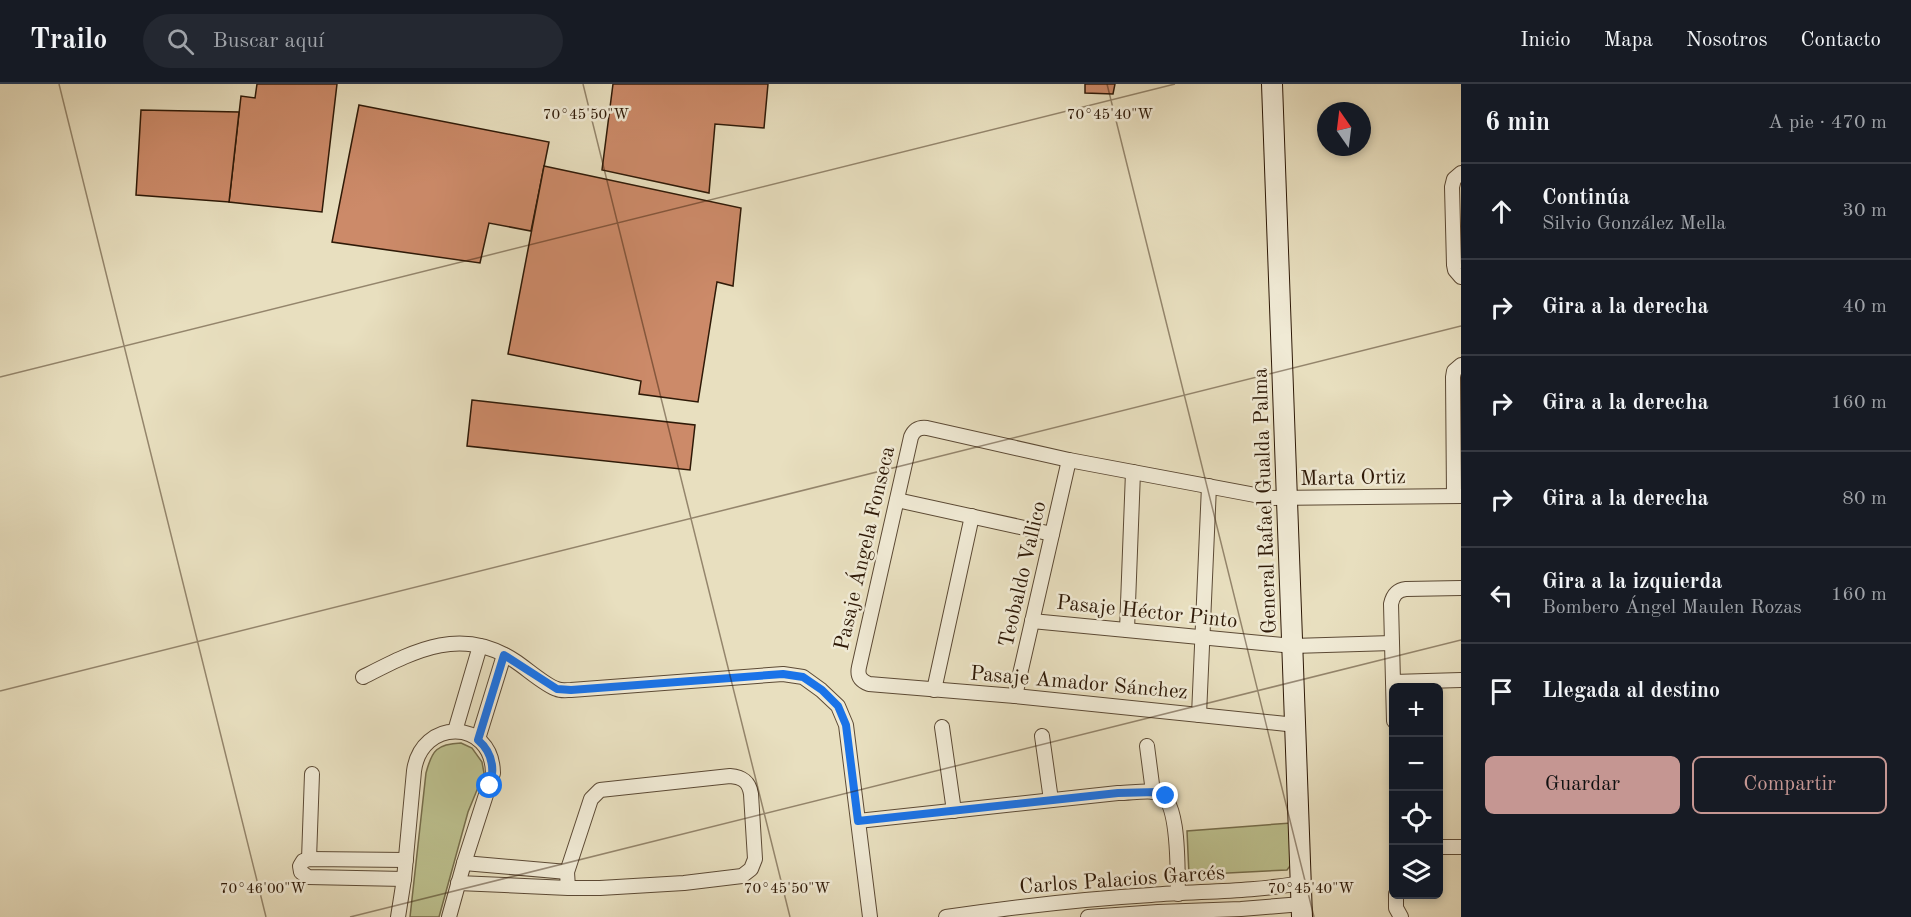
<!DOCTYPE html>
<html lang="es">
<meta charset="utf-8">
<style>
body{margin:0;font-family:"Old Standard TT",serif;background:#242831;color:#f1f3f6}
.controls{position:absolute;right:18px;bottom:18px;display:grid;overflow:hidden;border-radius:9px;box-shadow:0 3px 9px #0003}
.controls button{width:54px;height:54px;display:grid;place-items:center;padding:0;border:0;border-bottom:2px solid #363941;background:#171b24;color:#f1f3f6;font:30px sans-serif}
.compass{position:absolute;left:1317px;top:18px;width:54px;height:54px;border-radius:50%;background:#171b24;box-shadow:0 3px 9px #0003;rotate:346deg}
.stop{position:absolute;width:18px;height:18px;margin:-14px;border:4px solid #1a73e8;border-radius:50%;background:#fff}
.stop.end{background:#1a73e8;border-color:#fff;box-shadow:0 2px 6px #0008}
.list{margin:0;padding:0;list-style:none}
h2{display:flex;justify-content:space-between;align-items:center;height:78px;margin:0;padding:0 24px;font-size:26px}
h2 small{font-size:20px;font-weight:400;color:#9ea1a6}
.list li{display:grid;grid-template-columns:39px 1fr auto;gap:18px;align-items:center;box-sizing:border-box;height:96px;padding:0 24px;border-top:2px solid #363941}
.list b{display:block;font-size:22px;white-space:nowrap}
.list p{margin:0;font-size:20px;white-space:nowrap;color:#9ea1a6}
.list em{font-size:20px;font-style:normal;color:#9ea1a6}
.actions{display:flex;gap:12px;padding:18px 24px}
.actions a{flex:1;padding:14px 0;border:2px solid #c59692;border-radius:9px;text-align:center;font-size:21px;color:#c59692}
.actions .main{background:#c59692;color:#111}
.icon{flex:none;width:33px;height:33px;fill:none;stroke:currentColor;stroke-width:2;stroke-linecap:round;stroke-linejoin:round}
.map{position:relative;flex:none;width:1461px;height:833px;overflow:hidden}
header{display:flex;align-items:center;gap:36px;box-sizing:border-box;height:84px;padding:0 30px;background:#171b24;border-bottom:2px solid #363941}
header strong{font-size:28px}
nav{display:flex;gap:33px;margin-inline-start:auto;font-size:21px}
.search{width:420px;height:54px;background:#242831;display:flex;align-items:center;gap:15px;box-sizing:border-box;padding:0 21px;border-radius:33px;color:#9ea1a6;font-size:22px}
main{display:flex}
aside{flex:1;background:#171b24}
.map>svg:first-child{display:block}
.green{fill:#bcc08e;stroke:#756c4a;stroke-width:1.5}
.building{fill:#cc8a69;stroke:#2e1907;stroke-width:1.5}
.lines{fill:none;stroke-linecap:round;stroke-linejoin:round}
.street-casing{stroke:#5c4a35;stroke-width:16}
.secondary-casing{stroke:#2e1907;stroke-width:22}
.street{stroke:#f0ead5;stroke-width:14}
.secondary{stroke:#f0ead5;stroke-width:20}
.route{stroke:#1a73e8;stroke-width:8}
.ticks{fill:none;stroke:#2e1907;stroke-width:1.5;stroke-opacity:0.45}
.labels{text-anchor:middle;stroke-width:5;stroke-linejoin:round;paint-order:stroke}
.street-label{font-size:21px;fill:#2e1907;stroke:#f0ead5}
.ticks-label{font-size:15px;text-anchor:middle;fill:#2e1907;stroke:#f0ead5;stroke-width:5;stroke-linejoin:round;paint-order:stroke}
</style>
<header>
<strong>Trailo</strong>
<div class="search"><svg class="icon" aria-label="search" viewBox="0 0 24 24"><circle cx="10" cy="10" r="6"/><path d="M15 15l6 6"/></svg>Buscar aquí</div>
<nav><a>Inicio</a><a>Mapa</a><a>Nosotros</a><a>Contacto</a></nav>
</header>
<main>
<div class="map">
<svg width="1461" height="833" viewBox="0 0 1461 833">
<rect width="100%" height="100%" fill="#e8dfbf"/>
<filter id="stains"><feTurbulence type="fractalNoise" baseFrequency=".00333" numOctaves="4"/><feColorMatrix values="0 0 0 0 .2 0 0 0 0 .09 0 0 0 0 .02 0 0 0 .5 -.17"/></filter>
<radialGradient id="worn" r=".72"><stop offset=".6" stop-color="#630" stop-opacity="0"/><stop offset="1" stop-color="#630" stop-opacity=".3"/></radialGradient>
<!-- green -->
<g class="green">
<path d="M461,659L472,664L482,678L484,689L468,728L439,833H410L426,689C432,666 437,660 461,659Z"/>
<polygon points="1291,739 1293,778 1287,786 1189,791 1187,747"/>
</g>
<!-- building -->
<g class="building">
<polygon points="257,0 337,0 322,128 229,118 241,12 255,14"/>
<polygon points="613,0 768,0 764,44 715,40 709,109 602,86"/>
<polygon points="1085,0 1115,0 1113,10 1085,9"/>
<polygon points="359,21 549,58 531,147 489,139 480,179 332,158"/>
<polygon points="141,26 239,28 229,118 136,111"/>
<polygon points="544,82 741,124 733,202 717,198 698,318 639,310 641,297 508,270"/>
<polygon points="472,316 695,341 690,386 467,362"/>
</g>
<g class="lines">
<!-- street casing -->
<g class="street-casing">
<g id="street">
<polyline points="1461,89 1454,95 1452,103 1454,181 1455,186 1461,193"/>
<polyline points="1454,412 1453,293 1454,287 1461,281"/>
<polyline points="897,416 1052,450"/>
<polyline points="1032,537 1293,562 1392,559"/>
<polyline points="1127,546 1133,388"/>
<path d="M363,593C414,567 461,541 515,577C526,584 546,602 557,605C561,607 567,606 571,606L783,590L803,593L821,606L838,622L846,641L870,833"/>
<polyline points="1393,598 1461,596"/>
<polyline points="934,606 972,432"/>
<polyline points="1015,612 1069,376"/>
<polyline points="1199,631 1209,402"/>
<path d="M1394,637L1391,520C1393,511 1397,506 1406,505L1461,504"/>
<path d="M1296,641L1015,612L869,600C861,597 857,592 859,583L911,353C914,346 919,343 927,344L1069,376L1271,414L1461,412"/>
<polyline points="942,643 954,727"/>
<polyline points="455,647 480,562"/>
<polyline points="1042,652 1051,716"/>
<polyline points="478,655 504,571"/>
<polyline points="1147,662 1153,708"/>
<path d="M858,737L1118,709C1130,709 1145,706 1156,708C1181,712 1177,789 1178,810"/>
<polyline points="1438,763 1461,763"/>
<polyline points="309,775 312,690"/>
<polyline points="464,779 567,788"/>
<polyline points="404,795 308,793 301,788 300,782 303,777 309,775 406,776"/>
<path d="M458,799L568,804H600L684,799L742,792L751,785L755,775L751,710C749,697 742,693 730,692L600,706L591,715L567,788L568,804"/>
<polyline points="1396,810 1396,824 1401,833"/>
<path d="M398,833L404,795L414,687C421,634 492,634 493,689L464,779L449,833"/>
<path d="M946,833C1014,823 1082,815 1151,811C1201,807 1251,808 1301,799"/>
<polyline points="1088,833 1158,828 1241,825 1302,820"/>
</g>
</g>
<!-- secondary casing -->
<g class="secondary-casing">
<polyline id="secondary" points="1272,0 1302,833"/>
</g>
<!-- street -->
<use href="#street" class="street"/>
<!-- secondary -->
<use href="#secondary" class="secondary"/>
</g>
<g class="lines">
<!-- route -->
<path class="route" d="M490,702C495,684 492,668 478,656L504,571L557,605L571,606L783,590L803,593L822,606L838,622L846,641L858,737L1118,709L1157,708L1166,712"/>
</g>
<!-- ticks -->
<path class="ticks" d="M59,0L266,833M583,0L790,833M1107,0L1314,833M0,293L1175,0M0,607L1461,242M350,833L1461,556"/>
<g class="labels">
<!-- street labels -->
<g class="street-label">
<text transform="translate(1353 393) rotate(-1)" y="7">Marta Ortiz</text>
<text transform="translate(1264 417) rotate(-92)" y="7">General Rafael Gualda Palma</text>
<text transform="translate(864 464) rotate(-77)" y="7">Pasaje Ángela Fonseca</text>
<text transform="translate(1022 490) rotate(-77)" y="7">Teobaldo Vallico</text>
<text transform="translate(1147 527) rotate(6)" y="7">Pasaje Héctor Pinto</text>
<text transform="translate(1079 598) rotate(5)" y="7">Pasaje Amador Sánchez</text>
<text transform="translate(1122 795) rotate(-4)" y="7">Carlos Palacios Garcés</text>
</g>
</g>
<g class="ticks-label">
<text x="586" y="35">70°45'50"W</text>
<text x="1110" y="35">70°45'40"W</text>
<text x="263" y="809">70°46'00"W</text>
<text x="787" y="809">70°45'50"W</text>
<text x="1311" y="809">70°45'40"W</text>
</g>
<rect width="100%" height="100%" filter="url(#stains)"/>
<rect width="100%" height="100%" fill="url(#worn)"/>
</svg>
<div class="controls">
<button>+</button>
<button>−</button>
<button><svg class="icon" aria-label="locate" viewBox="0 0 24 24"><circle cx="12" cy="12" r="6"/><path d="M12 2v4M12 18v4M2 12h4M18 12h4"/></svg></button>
<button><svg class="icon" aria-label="layers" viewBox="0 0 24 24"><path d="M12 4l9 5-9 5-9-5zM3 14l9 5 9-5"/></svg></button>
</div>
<svg class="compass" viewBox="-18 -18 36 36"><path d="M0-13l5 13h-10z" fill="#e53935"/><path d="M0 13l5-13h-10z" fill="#9ea1a6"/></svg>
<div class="stop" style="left:490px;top:702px"></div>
<div class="stop end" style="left:1166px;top:712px"></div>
</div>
<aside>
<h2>6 min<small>A pie · 470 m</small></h2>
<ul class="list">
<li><svg class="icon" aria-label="ahead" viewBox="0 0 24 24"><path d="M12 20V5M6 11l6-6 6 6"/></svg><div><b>Continúa</b><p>Silvio González Mella</p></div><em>30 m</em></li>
<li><svg class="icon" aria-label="right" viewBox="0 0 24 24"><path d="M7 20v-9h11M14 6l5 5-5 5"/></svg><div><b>Gira a la derecha</b></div><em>40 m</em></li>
<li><svg class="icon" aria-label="right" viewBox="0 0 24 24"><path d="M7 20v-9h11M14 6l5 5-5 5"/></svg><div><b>Gira a la derecha</b></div><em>160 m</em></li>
<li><svg class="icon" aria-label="right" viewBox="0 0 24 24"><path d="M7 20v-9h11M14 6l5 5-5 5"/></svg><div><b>Gira a la derecha</b></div><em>80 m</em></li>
<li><svg class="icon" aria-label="left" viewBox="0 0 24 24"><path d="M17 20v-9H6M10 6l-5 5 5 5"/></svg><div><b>Gira a la izquierda</b><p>Bombero Ángel Maulen Rozas</p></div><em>160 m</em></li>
<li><svg class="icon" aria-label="arrive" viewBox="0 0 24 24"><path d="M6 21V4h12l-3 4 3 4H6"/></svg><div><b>Llegada al destino</b></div></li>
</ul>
<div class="actions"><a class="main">Guardar</a><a>Compartir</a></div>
</aside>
</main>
